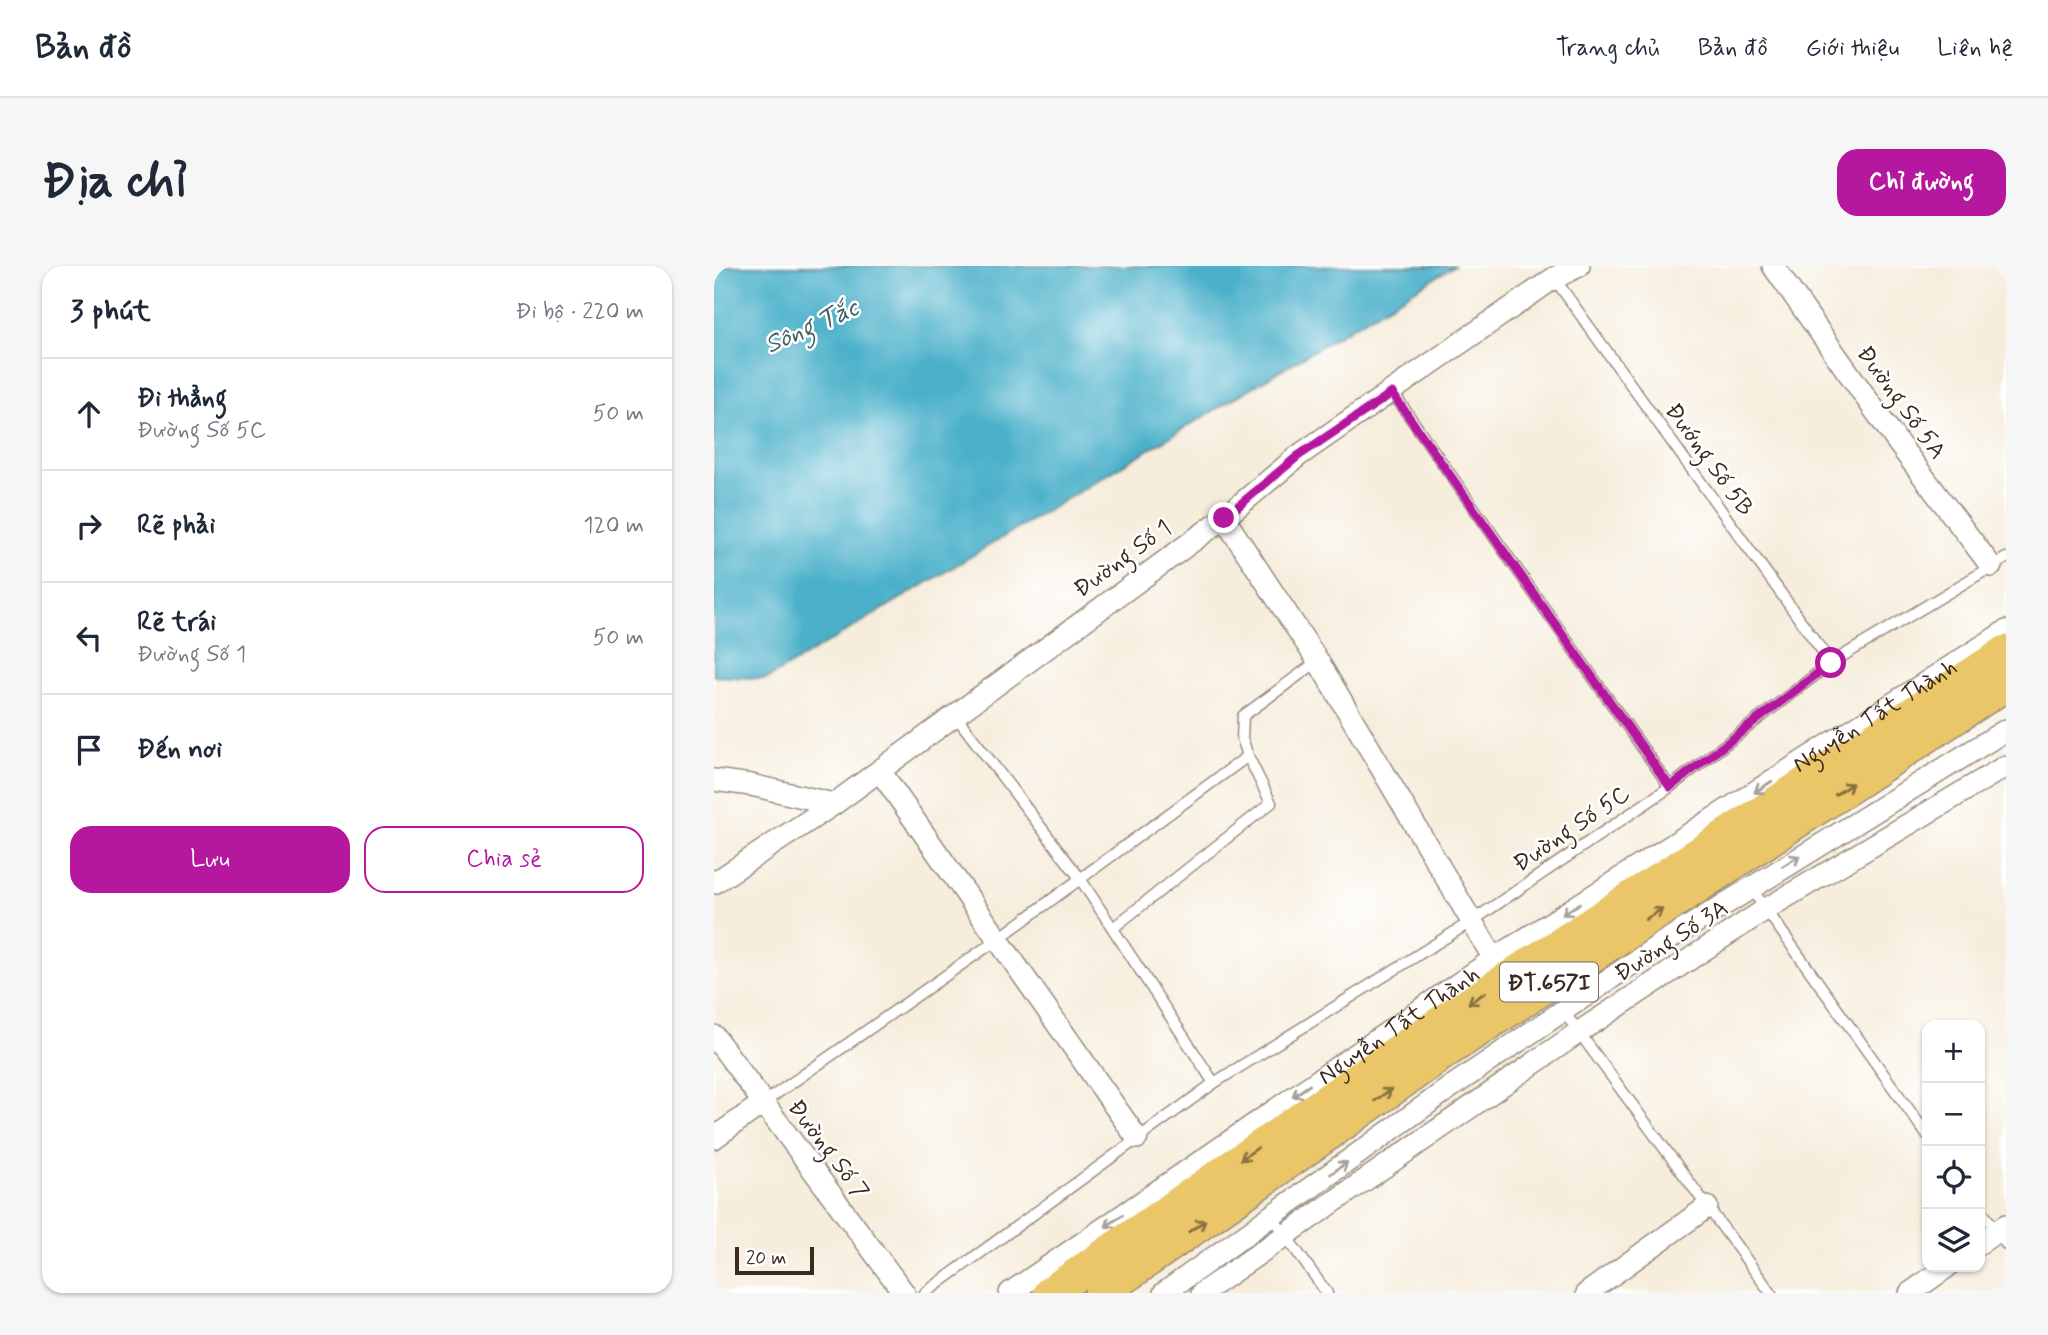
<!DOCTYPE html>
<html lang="vi">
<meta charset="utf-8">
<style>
body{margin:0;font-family:Mynerve,sans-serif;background:#f6f6f7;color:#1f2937}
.controls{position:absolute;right:21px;bottom:21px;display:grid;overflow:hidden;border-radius:14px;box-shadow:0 2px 5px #0004}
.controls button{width:63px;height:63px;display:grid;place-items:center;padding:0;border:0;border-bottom:2px solid #e0e1e3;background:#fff;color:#1f2937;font:35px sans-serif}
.scale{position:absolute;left:21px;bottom:18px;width:79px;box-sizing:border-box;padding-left:7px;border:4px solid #3b2a1e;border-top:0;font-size:19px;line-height:24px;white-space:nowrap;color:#3b2a1e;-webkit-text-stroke:5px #fff;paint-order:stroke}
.stop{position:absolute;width:21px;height:21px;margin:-16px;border:5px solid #b5179e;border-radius:50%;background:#fff}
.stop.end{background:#b5179e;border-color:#fff;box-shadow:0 2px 7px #0008}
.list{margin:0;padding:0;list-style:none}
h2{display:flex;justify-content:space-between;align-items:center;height:91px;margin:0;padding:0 28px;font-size:30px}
h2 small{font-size:23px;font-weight:400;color:#747a83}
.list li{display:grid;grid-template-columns:46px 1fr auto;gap:21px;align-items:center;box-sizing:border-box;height:112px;padding:0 28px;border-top:2px solid #e0e1e3}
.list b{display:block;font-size:26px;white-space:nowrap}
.list p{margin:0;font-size:23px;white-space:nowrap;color:#747a83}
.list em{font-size:23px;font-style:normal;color:#747a83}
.actions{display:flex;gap:14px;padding:21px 28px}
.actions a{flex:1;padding:16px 0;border:2px solid #b5179e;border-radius:21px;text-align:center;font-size:24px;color:#b5179e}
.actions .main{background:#b5179e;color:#fff}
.icon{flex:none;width:38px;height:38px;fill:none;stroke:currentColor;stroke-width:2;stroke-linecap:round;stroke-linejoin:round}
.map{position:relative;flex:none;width:1292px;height:1027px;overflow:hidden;border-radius:21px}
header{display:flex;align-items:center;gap:42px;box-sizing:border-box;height:98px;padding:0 35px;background:#fff;border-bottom:2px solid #e0e1e3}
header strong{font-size:33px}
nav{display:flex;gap:38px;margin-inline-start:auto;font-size:24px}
.intro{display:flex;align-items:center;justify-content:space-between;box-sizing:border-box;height:168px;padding:0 42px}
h1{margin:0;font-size:49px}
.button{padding:18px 32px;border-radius:21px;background:#b5179e;color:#fff;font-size:24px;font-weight:700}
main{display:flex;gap:42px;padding:0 42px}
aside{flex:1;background:#fff;border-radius:21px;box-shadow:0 2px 5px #0004}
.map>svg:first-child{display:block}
.water{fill:#4bb1ca;stroke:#436e74;stroke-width:2}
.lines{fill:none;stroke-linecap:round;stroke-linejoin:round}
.service-casing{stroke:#988c7d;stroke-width:13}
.minor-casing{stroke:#988c7d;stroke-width:24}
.primary-casing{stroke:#988c7d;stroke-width:36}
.service{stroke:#fff;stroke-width:10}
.minor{stroke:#fff;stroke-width:21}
.primary{stroke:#eac669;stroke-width:33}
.oneway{stroke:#a79f9a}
.oneway2{stroke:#8a7040}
.route{stroke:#b5179e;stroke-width:9}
.labels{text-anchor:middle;stroke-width:5;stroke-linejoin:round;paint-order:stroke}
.shield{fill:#fff;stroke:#766a62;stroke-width:2}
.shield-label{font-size:23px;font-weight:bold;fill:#3b2a1e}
.street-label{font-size:24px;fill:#3b2a1e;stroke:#fff}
.water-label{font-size:26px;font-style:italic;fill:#416063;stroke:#fff}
</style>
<header>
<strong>Bản đồ</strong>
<nav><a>Trang chủ</a><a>Bản đồ</a><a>Giới thiệu</a><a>Liên hệ</a></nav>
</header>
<div class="intro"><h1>Địa chỉ</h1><a class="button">Chỉ đường</a></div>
<main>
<aside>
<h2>3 phút<small>Đi bộ · 220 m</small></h2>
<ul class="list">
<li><svg class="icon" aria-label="ahead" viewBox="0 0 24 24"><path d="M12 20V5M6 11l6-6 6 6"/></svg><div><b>Đi thẳng</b><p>Đường Số 5C</p></div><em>50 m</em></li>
<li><svg class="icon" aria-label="right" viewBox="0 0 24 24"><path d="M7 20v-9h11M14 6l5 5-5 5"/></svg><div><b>Rẽ phải</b></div><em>120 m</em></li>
<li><svg class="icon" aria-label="left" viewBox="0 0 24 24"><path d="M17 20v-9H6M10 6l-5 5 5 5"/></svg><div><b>Rẽ trái</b><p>Đường Số 1</p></div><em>50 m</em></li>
<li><svg class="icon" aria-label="arrive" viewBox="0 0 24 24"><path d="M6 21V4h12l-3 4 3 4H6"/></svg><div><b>Đến nơi</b></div></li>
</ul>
<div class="actions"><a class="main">Lưu</a><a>Chia sẻ</a></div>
</aside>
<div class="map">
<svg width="1292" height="1027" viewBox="0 0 1292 1027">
<rect width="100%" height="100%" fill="#fff"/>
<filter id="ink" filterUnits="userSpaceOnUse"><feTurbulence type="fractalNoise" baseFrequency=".0143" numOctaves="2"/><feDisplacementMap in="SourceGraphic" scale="14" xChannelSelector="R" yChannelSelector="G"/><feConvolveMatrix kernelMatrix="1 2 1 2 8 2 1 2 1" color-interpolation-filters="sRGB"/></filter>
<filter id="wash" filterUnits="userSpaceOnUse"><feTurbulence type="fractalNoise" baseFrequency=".00686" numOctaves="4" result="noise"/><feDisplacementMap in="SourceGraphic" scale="28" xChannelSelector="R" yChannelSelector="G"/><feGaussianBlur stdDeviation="1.57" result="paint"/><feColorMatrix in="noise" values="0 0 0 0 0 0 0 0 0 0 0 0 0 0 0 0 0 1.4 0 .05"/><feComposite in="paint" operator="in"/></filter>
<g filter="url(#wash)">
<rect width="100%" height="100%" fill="#f6eddc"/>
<!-- water -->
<polygon class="water" points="0,0 740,0 53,413 0,410"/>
</g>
<g filter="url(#ink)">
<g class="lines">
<!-- service casing -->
<g class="service-casing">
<g id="service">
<polyline points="840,12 1117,397"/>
<polyline points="679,127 956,521"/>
<polyline points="241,449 365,611 500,817"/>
<polyline points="1036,621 1213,869"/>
<polyline points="399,662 557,537 534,490"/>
<polyline points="850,746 1057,1027"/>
<polyline points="49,837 284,673 534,490 528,472 529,450 604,395"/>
<polyline points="1266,943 1292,978"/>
<polyline points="558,951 613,1027"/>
<polyline points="211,1027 500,817 758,655 956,521 1117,397 1292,292"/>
</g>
</g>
<!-- minor casing -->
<g class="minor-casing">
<g id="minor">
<polyline points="1059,0 1184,177 1277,300"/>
<polyline points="510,252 604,395 780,693"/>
<polyline points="166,505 423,872"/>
<polyline points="0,514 37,519 120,538 510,252 584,190 840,12 865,0"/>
<polyline points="0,617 120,538"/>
<polyline points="0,770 190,1027"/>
<polyline points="0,872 49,837"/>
<polyline points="1266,977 1292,959"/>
<path id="s1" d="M296,1027L780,693L1292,365"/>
<polyline points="450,1027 734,823 950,676 1292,464"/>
<polyline points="488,1027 865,766 1052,643 1292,500"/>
<polyline points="873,1027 993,941"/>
<polyline points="1196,1027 1233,1001"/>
</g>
</g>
<!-- primary casing -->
<g class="primary-casing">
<g id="primary">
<polyline points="336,1027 700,774 1292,386"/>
<polyline points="387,1027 729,787 1292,418"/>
</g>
</g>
<!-- service -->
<use href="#service" class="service"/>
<!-- minor -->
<use href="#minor" class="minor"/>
<!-- primary -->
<use href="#primary" class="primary"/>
</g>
<!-- one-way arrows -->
<defs><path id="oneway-shaft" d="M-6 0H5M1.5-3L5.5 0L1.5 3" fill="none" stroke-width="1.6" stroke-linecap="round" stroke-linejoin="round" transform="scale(1.75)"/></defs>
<g class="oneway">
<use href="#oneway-shaft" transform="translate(1049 521) rotate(147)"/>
<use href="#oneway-shaft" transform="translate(1077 595) rotate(-31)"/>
<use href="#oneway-shaft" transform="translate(857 643) rotate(147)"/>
<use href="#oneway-shaft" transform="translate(587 825) rotate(145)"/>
<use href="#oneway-shaft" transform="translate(625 902) rotate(-36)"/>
<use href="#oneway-shaft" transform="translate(400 955) rotate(145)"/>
</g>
<g class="oneway2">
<use href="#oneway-shaft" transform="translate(1130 523) rotate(-33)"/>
<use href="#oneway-shaft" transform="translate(940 648) rotate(-33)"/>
<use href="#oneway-shaft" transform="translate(763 732) rotate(147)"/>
<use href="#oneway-shaft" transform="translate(669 829) rotate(-35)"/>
<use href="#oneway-shaft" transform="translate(535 888) rotate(145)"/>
<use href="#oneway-shaft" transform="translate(483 960) rotate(-35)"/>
</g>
</g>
<g class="lines" filter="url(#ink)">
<!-- route -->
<polyline class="route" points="510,252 584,190 678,127 956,521 1117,397"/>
</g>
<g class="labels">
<!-- shield labels -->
<rect class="shield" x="786" y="696.5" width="98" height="39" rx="5"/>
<g class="shield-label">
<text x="835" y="724">ĐT.657I</text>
</g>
<!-- street labels -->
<g class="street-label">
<text transform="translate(1188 136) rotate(54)" y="8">Đường Số 5A</text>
<text transform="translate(996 193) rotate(54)" y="8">Đướng Số 5B</text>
<text transform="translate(408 292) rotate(-36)" y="8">Đường Số 1</text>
<text dy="8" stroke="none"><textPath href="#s1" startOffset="1040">Nguyễn Tất Thành</textPath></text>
<text transform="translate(857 562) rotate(-34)" y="8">Đường Số 5C</text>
<text transform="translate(957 674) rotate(-33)" y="8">Đường Số 3A</text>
<text dy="8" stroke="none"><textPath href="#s1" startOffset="472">Nguyễn Tất Thành</textPath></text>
<text transform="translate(115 883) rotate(53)" y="8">Đường Số 7</text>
</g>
<!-- water labels -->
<g class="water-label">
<text transform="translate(97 59) rotate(-24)" y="9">Sông Tắc</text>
</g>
</g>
</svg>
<div class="controls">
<button>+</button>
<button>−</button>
<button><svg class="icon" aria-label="locate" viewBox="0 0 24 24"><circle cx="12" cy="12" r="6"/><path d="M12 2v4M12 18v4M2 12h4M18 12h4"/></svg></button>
<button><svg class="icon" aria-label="layers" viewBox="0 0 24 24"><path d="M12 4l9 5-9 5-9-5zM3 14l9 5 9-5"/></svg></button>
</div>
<div class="scale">20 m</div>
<div class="stop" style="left:1117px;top:397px"></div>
<div class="stop end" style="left:510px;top:252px"></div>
</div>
</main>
